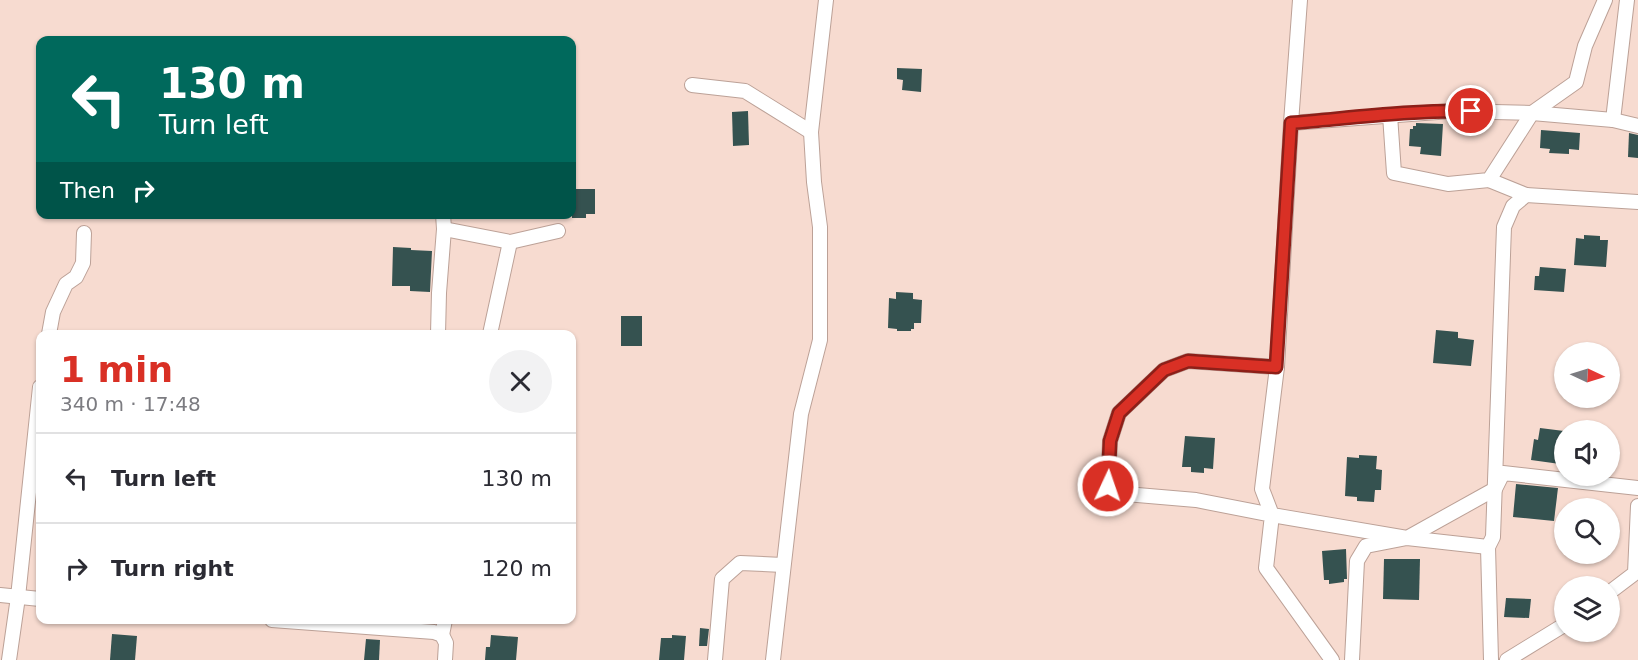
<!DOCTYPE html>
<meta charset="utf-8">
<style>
body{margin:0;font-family:"DejaVu Sans",sans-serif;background:#f2f2f3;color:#2b2b33;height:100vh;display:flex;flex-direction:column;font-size:22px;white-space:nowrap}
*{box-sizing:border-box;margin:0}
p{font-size:20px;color:#7c7c81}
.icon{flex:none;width:33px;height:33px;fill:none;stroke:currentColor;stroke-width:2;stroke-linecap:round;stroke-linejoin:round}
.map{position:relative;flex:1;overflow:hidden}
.details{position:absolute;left:36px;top:330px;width:540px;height:294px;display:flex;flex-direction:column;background:#fff;border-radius:12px;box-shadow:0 2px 4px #0004}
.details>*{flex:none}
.hud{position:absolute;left:36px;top:36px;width:540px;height:183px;border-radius:12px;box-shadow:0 2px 4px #0004;background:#00695c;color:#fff;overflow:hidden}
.needle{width:39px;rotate:94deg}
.fabs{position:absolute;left:1554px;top:342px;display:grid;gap:12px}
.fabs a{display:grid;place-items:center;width:66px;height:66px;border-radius:50%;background:#fff;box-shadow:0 2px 4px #0004;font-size:30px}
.pin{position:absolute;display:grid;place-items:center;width:51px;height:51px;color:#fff;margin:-26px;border:3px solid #fff;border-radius:50%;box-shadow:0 2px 6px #0007}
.me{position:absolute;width:66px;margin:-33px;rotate:3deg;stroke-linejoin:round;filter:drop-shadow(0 0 4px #0008)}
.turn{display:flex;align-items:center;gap:21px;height:126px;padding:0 24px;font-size:27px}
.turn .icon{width:78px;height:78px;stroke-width:2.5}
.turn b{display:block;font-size:42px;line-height:51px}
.then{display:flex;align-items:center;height:57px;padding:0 24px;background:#0003;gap:12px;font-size:22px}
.round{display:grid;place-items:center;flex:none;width:63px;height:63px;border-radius:32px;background:#f2f2f3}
.overview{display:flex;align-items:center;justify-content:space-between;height:102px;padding:0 24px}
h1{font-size:36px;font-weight:700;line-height:45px;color:#d93025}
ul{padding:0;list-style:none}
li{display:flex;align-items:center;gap:18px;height:90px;padding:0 24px;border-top:2px solid #e1e1e2}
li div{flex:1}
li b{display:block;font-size:22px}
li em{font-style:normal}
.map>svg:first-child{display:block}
.building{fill:#355250}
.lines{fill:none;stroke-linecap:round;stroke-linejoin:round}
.minor-casing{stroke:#bca197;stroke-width:16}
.minor{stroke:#fff;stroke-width:14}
.route-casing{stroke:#8d1f18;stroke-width:15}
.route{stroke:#d93025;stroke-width:10}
</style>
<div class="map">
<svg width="1638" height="660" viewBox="0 0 1638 660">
<rect width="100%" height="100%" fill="#f7dbd0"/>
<g class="building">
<path d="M897 68 922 69 921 92 902 90 903 80 897 79Z"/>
<path d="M748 111 749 145 733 146 732 112Z"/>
<path d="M1416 123 1443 124 1441 156 1420 154 1421 147 1409 146 1410 129H1413V126H1416Z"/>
<path d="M1541 130 1580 133 1579 150 1569 149V154L1549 153 1550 149 1540 148Z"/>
<path d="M1629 133 1638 135V158L1628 157Z"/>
<path d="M572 189H595V214H586V218H572Z"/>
<path d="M1584 235 1600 236V240H1608L1606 267 1574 265 1576 238 1584 239Z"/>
<path d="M393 247 411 248V250L432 251 430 292 410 291V286H392Z"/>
<path d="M1540 267 1566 269 1564 292 1534 290 1535 276H1539Z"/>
<path d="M896 292 913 293V299L922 300 921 323H914V329H911V331H897V329L888 328 889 298 896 299Z"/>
<rect x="621" y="316" width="21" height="30"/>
<path d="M1436 330 1458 332V338L1474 340 1471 366 1433 363Z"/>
<path d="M1540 428 1564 431 1560 464 1531 460 1534 439 1538 440Z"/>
<path d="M1185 436 1215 438 1213 469 1204 468V473L1191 472V467H1182Z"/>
<path d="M1359 455 1377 456 1376 469 1382 470 1381 490H1375L1374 502 1357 501V497L1345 496 1347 457 1359 458Z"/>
<path d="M1516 484 1558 488 1554 521 1513 517Z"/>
<path d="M1346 549 1347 579H1344V582L1329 584V580H1324L1322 551Z"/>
<path d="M1384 559H1420L1419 600 1383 599Z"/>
<path d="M1506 598 1531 599 1529 618 1504 617Z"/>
<path d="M700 628 709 629 707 646H699Z"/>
<path d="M112 634 137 636 135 660H110Z"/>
<path d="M491 635 518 637 516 660H485L486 647H490Z"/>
<path d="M672 635 686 636 684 660H659L661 638H672Z"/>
<path d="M366 639 380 640 379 660H364Z"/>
</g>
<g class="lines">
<defs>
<g id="minor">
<path d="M1300 0 1291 123 1277 367 1262 489 1272 515 1407 538 1495 489 1503 473 1638 488"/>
<path d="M692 85 745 91 811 132"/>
<path d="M1390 115 1394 173 1448 184 1489 180 1532 113 1576 82 1585 46 1605 0"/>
<path d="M1613 120 1627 0"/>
<path d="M1291 123 1451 111 1532 113 1613 120 1638 126"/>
<path d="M1489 180 1526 195"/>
<path d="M444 229 510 242 558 231"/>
<path d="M49 334 53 312 66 284 76 277 83 263 84 233"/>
<path d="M438 334 439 293 444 229 443 214"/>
<path d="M490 334 510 242"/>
<path d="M1277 367 1188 361 1164 370 1119 413 1110 441 1108 486 1114 493 1196 500 1272 515 1266 568 1332 660"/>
<path d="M1488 547 1491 660"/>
<path d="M1610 592 1635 573 1638 506"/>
<path d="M0 595 40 599"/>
<path d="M272 620 434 632 442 635 446 643 445 660"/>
<path d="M442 635 445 620"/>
<path d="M9 660 18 597 40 387"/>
<path d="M715 660 722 579 740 563 783 565"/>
<path d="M773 660 801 414 820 340V227L814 182 811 132 826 0"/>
<path d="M1352 660 1357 561 1366 546 1407 538 1488 547 1493 537 1504 227 1513 206 1526 195 1638 202"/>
<path d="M1507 660 1564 625"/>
</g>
</defs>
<use href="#minor" class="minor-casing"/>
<use href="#minor" class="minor"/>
</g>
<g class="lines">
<defs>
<path id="route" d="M1108 486 1110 441 1119 413 1164 370 1188 361 1276 367 1291 123C1351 118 1411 110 1471 111"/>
</defs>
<use href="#route" class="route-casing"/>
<use href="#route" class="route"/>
</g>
</svg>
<div class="fabs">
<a><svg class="needle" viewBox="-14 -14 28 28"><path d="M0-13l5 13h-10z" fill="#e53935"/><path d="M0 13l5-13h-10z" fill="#7c7c81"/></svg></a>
<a><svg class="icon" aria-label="sound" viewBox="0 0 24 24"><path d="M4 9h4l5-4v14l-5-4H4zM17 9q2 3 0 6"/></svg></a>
<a><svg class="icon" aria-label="search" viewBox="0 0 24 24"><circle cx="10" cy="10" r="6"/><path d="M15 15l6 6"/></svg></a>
<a><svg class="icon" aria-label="layers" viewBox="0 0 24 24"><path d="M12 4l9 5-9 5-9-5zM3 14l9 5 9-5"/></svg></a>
</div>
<div class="pin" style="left:1471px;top:111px;background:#d93025"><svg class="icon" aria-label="arrive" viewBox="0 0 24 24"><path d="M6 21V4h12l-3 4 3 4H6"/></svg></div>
<svg class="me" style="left:1108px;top:486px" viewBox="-20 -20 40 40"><circle r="17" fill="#d93025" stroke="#fff" stroke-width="3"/><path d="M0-11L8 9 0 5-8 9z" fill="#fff"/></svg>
<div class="hud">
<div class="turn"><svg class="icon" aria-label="left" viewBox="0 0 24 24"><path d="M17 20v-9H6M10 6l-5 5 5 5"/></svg><div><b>130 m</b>Turn left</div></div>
<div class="then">Then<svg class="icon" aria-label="right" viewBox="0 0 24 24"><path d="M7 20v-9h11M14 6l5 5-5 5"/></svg></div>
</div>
<section class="details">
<div class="overview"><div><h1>1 min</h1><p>340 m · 17:48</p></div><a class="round"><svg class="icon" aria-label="close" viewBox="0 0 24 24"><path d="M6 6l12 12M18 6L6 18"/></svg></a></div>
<ul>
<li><svg class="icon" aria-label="left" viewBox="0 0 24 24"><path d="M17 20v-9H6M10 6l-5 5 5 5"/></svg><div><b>Turn left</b></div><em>130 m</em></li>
<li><svg class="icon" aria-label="right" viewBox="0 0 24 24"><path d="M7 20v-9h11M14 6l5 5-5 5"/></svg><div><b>Turn right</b></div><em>120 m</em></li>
</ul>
</section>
</div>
